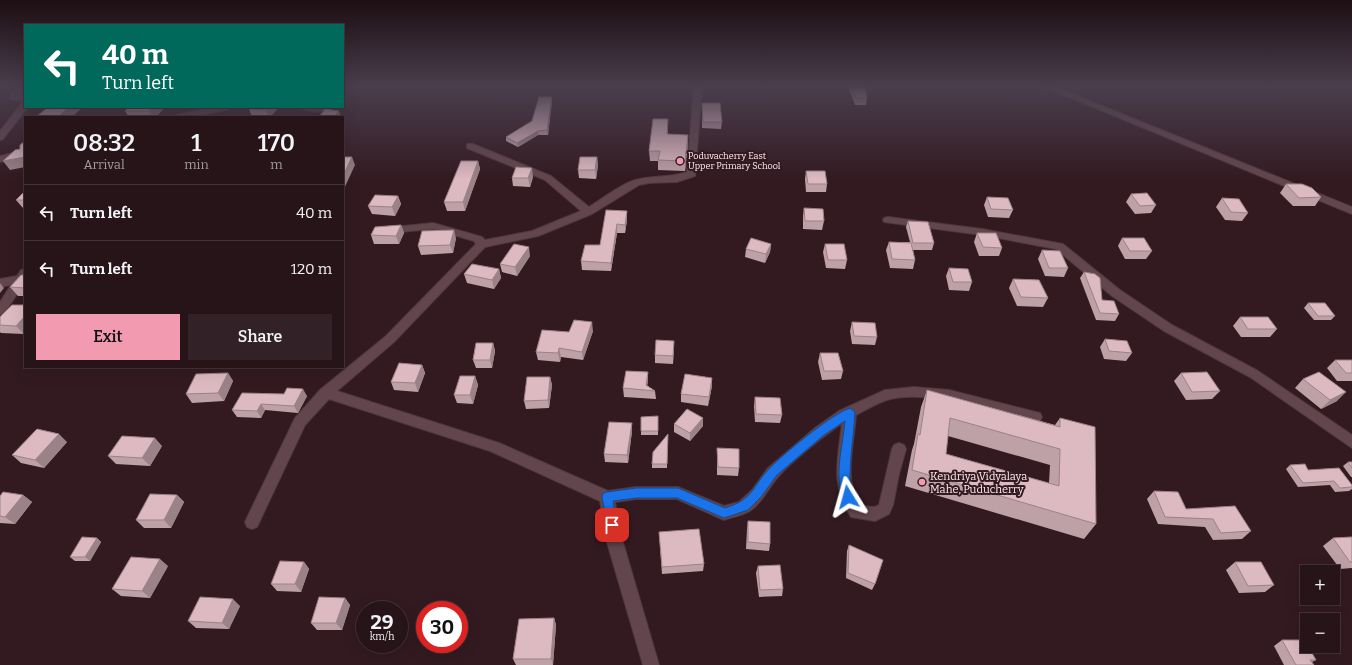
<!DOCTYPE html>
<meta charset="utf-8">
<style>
body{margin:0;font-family:Bitter,serif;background:#322126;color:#f1f3f6;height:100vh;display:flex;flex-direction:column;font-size:15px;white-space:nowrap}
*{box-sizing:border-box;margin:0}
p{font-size:13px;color:#a49ea2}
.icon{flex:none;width:22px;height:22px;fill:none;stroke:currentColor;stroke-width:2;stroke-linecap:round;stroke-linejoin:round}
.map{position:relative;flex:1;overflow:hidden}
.panel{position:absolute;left:24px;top:116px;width:320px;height:252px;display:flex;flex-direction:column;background:#261419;border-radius:0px;box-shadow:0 4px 16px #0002,0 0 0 1px #423338}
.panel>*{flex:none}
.hud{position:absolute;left:24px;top:24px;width:320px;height:84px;border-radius:0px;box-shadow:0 4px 16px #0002,0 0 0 1px #423338;background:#00695c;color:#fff;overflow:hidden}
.tools{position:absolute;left:1300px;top:565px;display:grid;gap:8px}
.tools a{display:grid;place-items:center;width:40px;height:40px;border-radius:0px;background:#261419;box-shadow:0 4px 16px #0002,0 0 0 1px #423338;font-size:20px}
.speed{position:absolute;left:356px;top:601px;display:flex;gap:8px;font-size:20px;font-weight:700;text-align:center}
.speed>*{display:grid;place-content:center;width:52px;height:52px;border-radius:50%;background:#261419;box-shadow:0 4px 16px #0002,0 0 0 1px #423338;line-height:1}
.speed small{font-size:10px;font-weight:400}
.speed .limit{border:6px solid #d22;background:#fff;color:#111}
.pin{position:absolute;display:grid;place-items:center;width:34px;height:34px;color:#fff;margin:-17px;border-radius:8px;box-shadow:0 2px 6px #0006}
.me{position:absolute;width:44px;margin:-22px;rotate:352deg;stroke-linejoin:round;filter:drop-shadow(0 0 3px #0008)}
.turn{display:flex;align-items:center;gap:14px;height:84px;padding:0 12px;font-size:18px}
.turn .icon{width:52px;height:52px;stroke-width:2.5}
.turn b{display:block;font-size:28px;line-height:34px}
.eta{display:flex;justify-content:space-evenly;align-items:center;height:68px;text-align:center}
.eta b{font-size:24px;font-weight:600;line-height:28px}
.cta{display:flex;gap:8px;margin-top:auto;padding:8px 12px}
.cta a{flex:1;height:46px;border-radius:0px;background:#f29ab0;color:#111;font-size:16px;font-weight:600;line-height:46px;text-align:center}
.cta a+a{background:#322126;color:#f1f3f6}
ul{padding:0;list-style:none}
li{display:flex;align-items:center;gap:12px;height:56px;padding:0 12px;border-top:1px solid #423338}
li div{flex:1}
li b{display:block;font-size:15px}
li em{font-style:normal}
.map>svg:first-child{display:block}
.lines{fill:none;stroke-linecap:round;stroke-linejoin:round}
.minor-casing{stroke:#4c383d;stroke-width:2}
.minor{fill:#63464d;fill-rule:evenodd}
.wall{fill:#bea0a7;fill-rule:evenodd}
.shaded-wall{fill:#9b8288}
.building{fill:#ddbac2;stroke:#9b8288;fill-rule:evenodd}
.route{fill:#1a73e8;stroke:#114b97}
.poi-dot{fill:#f29ab0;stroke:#331a21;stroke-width:1.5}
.labels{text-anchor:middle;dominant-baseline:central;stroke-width:4;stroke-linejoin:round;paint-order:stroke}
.far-poi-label{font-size:9px;fill:#ffecf0;stroke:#331a21;text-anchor:start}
.poi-label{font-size:11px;fill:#ffecf0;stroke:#331a21;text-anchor:start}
</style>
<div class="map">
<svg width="1352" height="665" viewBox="0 0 1352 665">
<rect width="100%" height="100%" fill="#331a21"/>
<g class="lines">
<defs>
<g id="minor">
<path d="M20 86H25V90L20 96H25V102L10 99V95Z"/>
<path d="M694 86H702L695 176 677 182 649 183 639 185 592 214 538 236 485 247 394 342 337 391 499 443 608 491 636 487H678L724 506 739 502 752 490 768 468 815 428 839 411 885 390 914 387 949 390 1040 413 1042 417 1040 421 1035 422C994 412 928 388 887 400 877 403 866 410 856 415 854 445 843 479 860 506L875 507 879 505 892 449 894 445 899 443 904 445 906 449 899 474 893 505 889 514 875 521 851 517C830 483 838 460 842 423 823 437 793 459 778 477 768 488 761 505 748 512 741 516 732 517 724 520L677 499H636L615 502 622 539 659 665H643L606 539 600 501 490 451 329 399 305 425 257 527 252 529 247 527 245 522 295 418 321 389 386 336 476 244 474 241 433 229 388 233 384 232 383 230 384 228 433 223 482 237 485 240 532 231 581 211 545 180 467 148V144H473L551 176 589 207C602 199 621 184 635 180 652 175 670 178 687 172Z"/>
<path d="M1042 86H1053L1352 207V214Z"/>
<path d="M25 102V107H28L3 139 0 140V131L22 103Z"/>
<path d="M214 107H231L230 109 192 117H175L176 115Z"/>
<path d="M299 107H325L327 109C322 114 304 111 299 107Z"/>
<path d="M25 150V156L0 162V156Z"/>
<path d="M888 217 982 229 1063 244 1120 290 1172 325 1258 371 1352 435V448L1250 377 1164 331 1112 296 1056 249 982 235 884 222 883 220 884 218Z"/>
<path d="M25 269V282L4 314 0 315V302L11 285 0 287V279L17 276 21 270Z"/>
</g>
</defs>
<use href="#minor" class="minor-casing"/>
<use href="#minor" class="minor"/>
</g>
<g class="wall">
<path d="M848 86H865L867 98 866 105H855Z"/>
<path d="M552 101 548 135H538L518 147 506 141V137L532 121Z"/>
<path d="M702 103 722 122 721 129 702 128Z"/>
<path d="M165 107 156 117H129L125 111Z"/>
<path d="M250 107H279L270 117H252L249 109Z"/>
<path d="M668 129V134L688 145 685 171 658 170V161H650L649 151Z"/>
<path d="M597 157 598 165 596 179 579 178 578 170Z"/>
<path d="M478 161 480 169 465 211H447L444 202Z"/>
<path d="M806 171 827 184 826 192H806L805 179Z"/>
<path d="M533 177 530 187 513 186 512 178Z"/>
<path d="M1286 184 1321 197 1315 206H1293L1280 193Z"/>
<path d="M25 191V208H23L16 200Z"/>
<path d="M1131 194 1156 205 1151 213 1135 214 1126 202Z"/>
<path d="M398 196 401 204 395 216 372 214 368 206Z"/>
<path d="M987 197 1013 210 1009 218 988 217 984 205Z"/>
<path d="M1222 198 1248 213 1242 221 1225 220 1216 207Z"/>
<path d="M804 208 824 221 822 230 803 229V216Z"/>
<path d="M627 211V220L625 233H617L611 271 582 270 581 261 600 245Z"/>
<path d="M908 221 934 243 932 250H913L915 260 913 269 890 268 886 250 889 242H910L906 227Z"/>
<path d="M401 225 404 233 399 244H374L371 235Z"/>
<path d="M977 233 1002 248 999 256H979L974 242Z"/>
<path d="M456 238 453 253 421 255 418 246Z"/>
<path d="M1122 238 1152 251 1146 259H1125L1118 246Z"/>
<path d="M771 244 770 252 765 263 745 257 746 249Z"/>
<path d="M825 244 847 260 845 269 826 268 823 252Z"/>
<path d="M1042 250 1068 268 1064 277 1045 276 1038 259Z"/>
<path d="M530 256 517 276 502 272 500 264Z"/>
<path d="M949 268 972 282 969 291 949 290 946 276Z"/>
<path d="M499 269 501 278 494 289 467 283 464 274Z"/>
<path d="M1084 272 1102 300 1119 314 1115 321 1096 320 1080 278Z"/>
<path d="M25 275V296H18L10 287Z"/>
<path d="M1013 279 1048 298 1043 307 1017 306 1009 288Z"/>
<path d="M1308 303 1335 316 1331 320H1314L1304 308Z"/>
<path d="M12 305 24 334 1 333 0 332V317Z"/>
<path d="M1240 317 1277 329 1270 337H1241L1233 326Z"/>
<path d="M852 322 877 337 875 345 852 344 850 331Z"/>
<path d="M593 331 583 360 561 357 560 362 538 360 536 352 569 332Z"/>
<path d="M1105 339 1132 353 1126 361 1104 359 1100 347Z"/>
<path d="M493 343 495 351 492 368H476L473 360Z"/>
<path d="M674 350 673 364 655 363V355Z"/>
<path d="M820 353 843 371 841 379 822 380 818 362Z"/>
<path d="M1335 360H1352V381H1337L1327 368Z"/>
<path d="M422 365 425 373 418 392 394 390 391 382Z"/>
<path d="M261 367H276L275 369H262Z"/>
<path d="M648 372V381L647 386 655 391 656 399 624 397 623 388Z"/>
<path d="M228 373 233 381 224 401 192 403 186 394Z"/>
<path d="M1181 373 1220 391 1212 399 1186 400 1174 381Z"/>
<path d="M475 376 478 385 473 404 457 403 454 395Z"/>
<path d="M550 377 552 385 549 408 526 409 524 401Z"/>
<path d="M712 378V386L708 406 681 402V394Z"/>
<path d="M1303 379 1337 401 1321 409 1295 388Z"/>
<path d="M927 390 1055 425 1060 418 1096 524 1084 539 905 486 912 450 914 444 921 407ZM948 436 1050 465 1049 483 946 454Z"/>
<path d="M284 394 307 396 298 413 265 410 261 418 237 417 232 410Z"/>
<path d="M755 397 782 415 780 423 755 422 754 406Z"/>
<path d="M658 416V435H641V431Z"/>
<path d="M674 424 703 426 690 441 674 432Z"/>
<path d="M632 431 628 463 605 462 604 454Z"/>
<path d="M668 434 667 468H652V464Z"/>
<path d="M67 442 44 468 21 463 12 455Z"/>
<path d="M162 446 150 466 116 464 108 456Z"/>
<path d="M717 448 739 468 738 476 717 475Z"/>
<path d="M1348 462H1352V477H1351L1343 466Z"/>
<path d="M1290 465 1308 470 1352 485V489L1349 491 1335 492 1330 485 1298 487 1286 469Z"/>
<path d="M1154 491 1186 509 1251 531 1242 539 1213 540 1205 527 1158 524 1147 499Z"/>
<path d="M23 495 32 502 15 524 0 523V496Z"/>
<path d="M177 495 184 502 171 528H144L136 520Z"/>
<path d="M748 521 770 544 769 551 746 549 747 529Z"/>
<path d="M659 532 704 564 703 571 662 574Z"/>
<path d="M1352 537V568L1340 569 1323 546 1333 538Z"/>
<path d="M97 538 101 542 90 561H75L70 557Z"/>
<path d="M849 545 875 584 872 590 846 578 847 551Z"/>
<path d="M304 562 309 569 301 592 277 591 271 584Z"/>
<path d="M1235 562 1274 585 1265 592 1239 593 1226 570Z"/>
<path d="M168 566 150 598 121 596 112 589Z"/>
<path d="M758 566 783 589 782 596 759 597 756 573Z"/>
<path d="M345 598 350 605 342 630H317L311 623Z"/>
<path d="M240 606 229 629 196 628 188 621Z"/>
<path d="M554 618 556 625 553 665H516L513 659Z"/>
<path d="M1282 640 1316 660 1312 662 1314 665H1284L1274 646Z"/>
</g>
<g class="shaded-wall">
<path d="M552 97V101L548 135 547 130Z"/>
<path d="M69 107H83L72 117H58Z"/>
<path d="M153 107H165L156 117H152L149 111Z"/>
<path d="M268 107H279L270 117H269L266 110Z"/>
<path d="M339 111 341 117H334Z"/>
<path d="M538 131V135L518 147 517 143Z"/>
<path d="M688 135V145L685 171V161Z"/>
<path d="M25 157V167L10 170 3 161Z"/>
<path d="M352 157 355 165 343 191V176Z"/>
<path d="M597 157 598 165 596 179 595 170Z"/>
<path d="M478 161 480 169 465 211 463 202Z"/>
<path d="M532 168 533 177 530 187 528 178Z"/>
<path d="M398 196 401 204 395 216 392 207Z"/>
<path d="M627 211V220L625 233V225Z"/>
<path d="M617 224V233L611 271V263Z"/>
<path d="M401 225 404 233 399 244 396 236Z"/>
<path d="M454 230 456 238 453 253 450 245Z"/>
<path d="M771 244 770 252 765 263 766 254Z"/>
<path d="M529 247 530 256 517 276 515 267Z"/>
<path d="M499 269 501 278 494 289 492 280Z"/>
<path d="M0 283 4 288 0 293Z"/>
<path d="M25 316V334H24L16 326Z"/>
<path d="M592 322 593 331 583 360 582 352Z"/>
<path d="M493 343 495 351 492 368 490 360Z"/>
<path d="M559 348 561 357 560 362 558 353Z"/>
<path d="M422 365 425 373 418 392 415 383Z"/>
<path d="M648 372V381L646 390V385Z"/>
<path d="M228 373 233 381 224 401 218 393Z"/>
<path d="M475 376 478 385 473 404 470 395Z"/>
<path d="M550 377 552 385 549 408 548 400Z"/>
<path d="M712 378V386L708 406 709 397Z"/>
<path d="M303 389 307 396 298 413 294 406Z"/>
<path d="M1346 392 1337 401 1321 409 1330 400Z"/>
<path d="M261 404 265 410 261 418 257 411Z"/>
<path d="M703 418V426L690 441V433Z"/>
<path d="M632 423V431L628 463 627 455Z"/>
<path d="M59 434 67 442 44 468 35 460Z"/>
<path d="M155 438 162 446 150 466 142 458Z"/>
<path d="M23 495 32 502 15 524 5 517Z"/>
<path d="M177 495 184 502 171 528 164 520Z"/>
<path d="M97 538 101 542 90 561 85 557Z"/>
<path d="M160 559 168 566 150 598 142 591Z"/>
<path d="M304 562 309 569 301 592 295 584Z"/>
<path d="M345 598 350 605 342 630 336 623Z"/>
<path d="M233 599 240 606 229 629 222 623Z"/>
<path d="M554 618 556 625 553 665 551 659Z"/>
</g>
<g class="building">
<path d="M852 86H865L867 98H856Z"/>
<path d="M539 97H552L547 130 538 131 517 143 506 137 532 121Z"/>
<path d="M702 103H720L722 122H703Z"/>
<path d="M48 107H69L58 117H36Z"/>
<path d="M129 107H153L149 111H125Z"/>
<path d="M250 107H268L266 110 249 109Z"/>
<path d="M325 109 339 111 334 117H319Z"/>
<path d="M653 119H668L667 134 688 135 685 161 658 160 660 151H649Z"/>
<path d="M25 141V157L3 161 15 150 20 149V145Z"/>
<path d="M343 157H352L343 176Z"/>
<path d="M580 157H597L595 170H578Z"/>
<path d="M461 161H478L463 202H444Z"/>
<path d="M516 167 532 168 528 178H512Z"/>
<path d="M806 171H825L827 184H808Z"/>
<path d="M1286 184H1302L1312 188 1321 197 1299 198Z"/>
<path d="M25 191V200H16Z"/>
<path d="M1147 193 1156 205 1140 206 1131 194Z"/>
<path d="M375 195 398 196 392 207 368 206Z"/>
<path d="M987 197 1008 198 1013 210 991 209Z"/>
<path d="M1222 198 1239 199 1248 213 1231 212Z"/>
<path d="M804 208 823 209 824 221H805Z"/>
<path d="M606 210 627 211 625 225 617 224 611 263 581 261 585 245H600Z"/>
<path d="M908 221 928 222 934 243H913Z"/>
<path d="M401 225 396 236 371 235 375 227Z"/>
<path d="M454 230 450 245 418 246 422 231Z"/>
<path d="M977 233H996L1002 248 983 247Z"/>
<path d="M751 238 771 244 766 254 746 249Z"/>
<path d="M1122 238H1144L1152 251H1130Z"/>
<path d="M889 242 911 243 915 260 892 259Z"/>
<path d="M514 244 529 247 515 267 500 264Z"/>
<path d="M825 244H844L847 260H828Z"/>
<path d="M1042 250 1060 251 1068 268H1049Z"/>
<path d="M472 264 499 269 492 280 464 274Z"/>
<path d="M949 268 968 269 972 282H953Z"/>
<path d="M1084 272 1095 274 1100 278 1102 300 1114 301 1119 314 1100 313Z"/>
<path d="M21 275H25V288L10 287Z"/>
<path d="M1013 279 1039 280 1048 298 1021 297Z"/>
<path d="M1308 303H1325L1335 316H1318Z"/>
<path d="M12 305H25V316L16 326 0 325V317Z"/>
<path d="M1240 317H1268L1277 329H1248Z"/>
<path d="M574 320 592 322 582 352 559 348 558 353 536 352 542 330 569 332Z"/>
<path d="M852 322 875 323 877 337 854 336Z"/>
<path d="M1105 339 1127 341 1132 353 1109 351Z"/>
<path d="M656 340 674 341 673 356 655 355Z"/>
<path d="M476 343H493L490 360H473Z"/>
<path d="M820 353H838L843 371H824Z"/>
<path d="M1335 360H1352V373H1346Z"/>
<path d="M399 363 422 365 415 383 391 382Z"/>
<path d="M626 371 648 372 646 385 655 391 623 388Z"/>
<path d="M1207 372 1220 391 1192 392 1181 373Z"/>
<path d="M1319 372 1346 392 1330 400 1303 379Z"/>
<path d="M228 373 218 393 186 394 196 374Z"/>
<path d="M685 374 712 378 709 397 681 394Z"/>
<path d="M460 376H475L470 395H454Z"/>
<path d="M527 377H550L548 400 524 401Z"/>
<path d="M287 388 303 389 294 406 261 404 257 411 232 410 242 393 284 394Z"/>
<path d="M927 390 1060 427V418L1095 427 1096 524 912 470 918 434 920 435ZM950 418 1060 449 1059 486 946 454Z"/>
<path d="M755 397 780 398 782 415 756 414Z"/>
<path d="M687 409 703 418 690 433 674 424Z"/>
<path d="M658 416V431H641V417Z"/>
<path d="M609 422 632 423 627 455 604 454Z"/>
<path d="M37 429 59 434 35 460 12 455Z"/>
<path d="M668 434 667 464H652L653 452Z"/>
<path d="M122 436 155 438 142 458 108 456Z"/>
<path d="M717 448 739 449V468L718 467Z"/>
<path d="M1348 462H1352V468Z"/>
<path d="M1305 464 1308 470 1339 468 1352 485V487L1340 488 1334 481 1303 483 1290 465Z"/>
<path d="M1154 491 1178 492 1186 509 1235 506 1251 531 1221 533 1213 519 1165 517Z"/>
<path d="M3 492 23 495 5 517 0 516V496Z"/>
<path d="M150 494 177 495 164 520H136Z"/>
<path d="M748 521 770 522V544L748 542Z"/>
<path d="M699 529 704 564 662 567 659 532Z"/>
<path d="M82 537 97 538 85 557H70Z"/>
<path d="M1352 537V562H1350L1333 538Z"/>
<path d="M849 545 883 560 875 584 848 573Z"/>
<path d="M131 557 160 559 142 591 112 589Z"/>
<path d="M280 561 304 562 295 584H271Z"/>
<path d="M1235 562H1261L1274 585 1248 586Z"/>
<path d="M780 565 783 589 760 590 758 566Z"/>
<path d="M200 597 233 599 222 623 188 621Z"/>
<path d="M319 597 345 598 336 623H311Z"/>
<path d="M554 618 551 659H513L519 619Z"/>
<path d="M1282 640H1304L1307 644V646H1308L1316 660H1310L1314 665H1296Z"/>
</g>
<linearGradient id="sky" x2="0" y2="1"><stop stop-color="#1c0e12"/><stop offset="0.48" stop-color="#4a3e4e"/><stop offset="1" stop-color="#4a3e4e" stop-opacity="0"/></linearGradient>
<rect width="1352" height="179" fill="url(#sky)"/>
<path class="route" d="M850 408 855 412C854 434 850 454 850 476 850 483 855 494 852 501L848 502 844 501C833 477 843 446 845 421L824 435 777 475 761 497 748 510 724 518 677 498H636L613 501 617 525 616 528 612 530 608 528 602 497 603 493 607 492 636 488H678L725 508C754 499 751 488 769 469 783 454 832 414 850 408Z"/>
<g class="poi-dot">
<circle cx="680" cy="161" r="4"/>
<circle cx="922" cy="482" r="4"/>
</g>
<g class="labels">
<g class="far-poi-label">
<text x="688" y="156">Poduvacherry East<tspan x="688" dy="10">Upper Primary School</tspan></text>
</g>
<g class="poi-label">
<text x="930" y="476">Kendriya Vidyalaya<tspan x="930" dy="13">Mahe, Puducherry</tspan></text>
</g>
</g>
</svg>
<div class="tools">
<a>+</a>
<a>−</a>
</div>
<div class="speed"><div>29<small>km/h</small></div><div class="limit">30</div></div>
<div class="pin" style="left:612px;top:525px;background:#d93025"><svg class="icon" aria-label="arrive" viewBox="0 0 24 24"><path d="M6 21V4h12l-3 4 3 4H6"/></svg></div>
<svg class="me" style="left:848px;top:497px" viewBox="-20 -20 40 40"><path d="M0-17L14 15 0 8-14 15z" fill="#1a73e8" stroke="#fff" stroke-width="4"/></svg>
<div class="hud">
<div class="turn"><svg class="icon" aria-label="left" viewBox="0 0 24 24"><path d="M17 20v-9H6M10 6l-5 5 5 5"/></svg><div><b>40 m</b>Turn left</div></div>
</div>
<section class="panel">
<div class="eta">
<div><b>08:32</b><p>Arrival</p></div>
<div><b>1</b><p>min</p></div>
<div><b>170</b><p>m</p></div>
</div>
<ul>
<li><svg class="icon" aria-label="left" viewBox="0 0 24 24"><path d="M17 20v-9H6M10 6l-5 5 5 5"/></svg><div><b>Turn left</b></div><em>40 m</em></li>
<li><svg class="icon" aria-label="left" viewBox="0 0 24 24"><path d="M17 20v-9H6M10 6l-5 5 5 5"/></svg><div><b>Turn left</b></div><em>120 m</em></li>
</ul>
<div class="cta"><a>Exit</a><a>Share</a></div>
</section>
</div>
